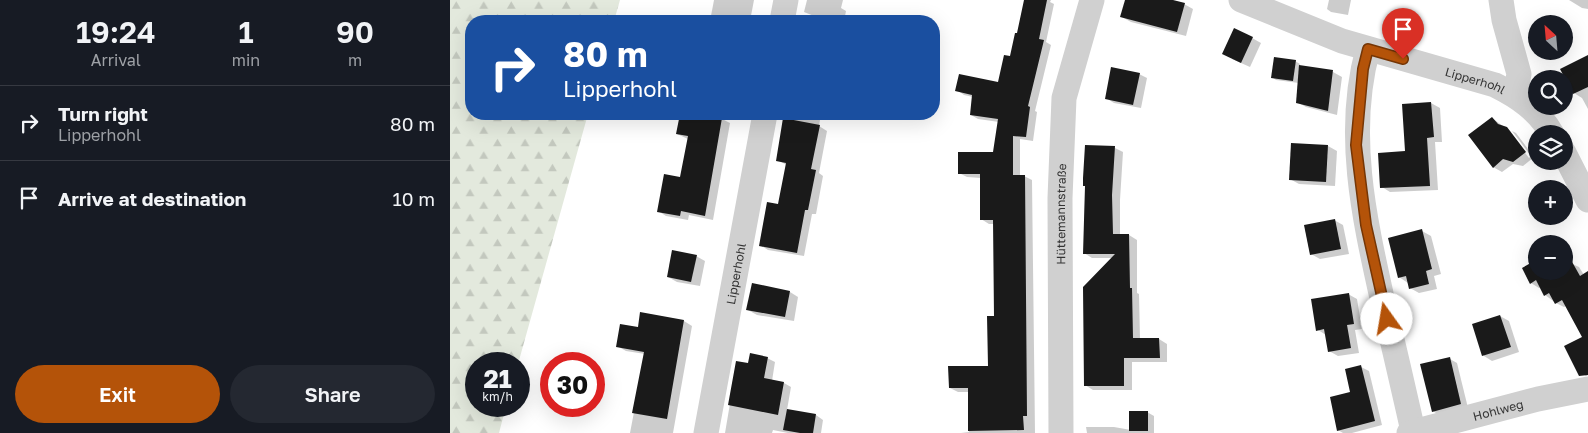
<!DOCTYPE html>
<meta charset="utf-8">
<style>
body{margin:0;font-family:"Golos Text",sans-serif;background:#242831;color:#f1f3f6;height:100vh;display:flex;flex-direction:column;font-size:19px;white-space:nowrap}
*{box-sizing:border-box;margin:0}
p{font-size:16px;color:#9ea1a6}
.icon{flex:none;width:28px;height:28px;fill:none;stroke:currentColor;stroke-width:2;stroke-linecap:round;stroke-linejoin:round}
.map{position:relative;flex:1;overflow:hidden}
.details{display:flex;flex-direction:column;background:#171b24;width:450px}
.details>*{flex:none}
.top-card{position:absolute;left:15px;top:15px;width:475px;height:105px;border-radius:20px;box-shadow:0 5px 20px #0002;background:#1a4fa0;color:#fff;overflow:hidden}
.needle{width:32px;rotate:334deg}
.tools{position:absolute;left:1078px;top:15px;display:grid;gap:10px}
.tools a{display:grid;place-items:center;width:45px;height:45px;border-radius:50%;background:#171b24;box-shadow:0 5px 20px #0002;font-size:25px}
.speed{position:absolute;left:15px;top:352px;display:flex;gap:10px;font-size:25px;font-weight:700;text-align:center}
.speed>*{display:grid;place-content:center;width:65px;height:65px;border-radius:50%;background:#171b24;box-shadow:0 5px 20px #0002;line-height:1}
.speed small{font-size:12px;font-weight:400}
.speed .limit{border:8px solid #d22;background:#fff;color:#111}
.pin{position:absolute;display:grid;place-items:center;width:42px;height:42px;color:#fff;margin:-51px -21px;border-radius:50% 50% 50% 0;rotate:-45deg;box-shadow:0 0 5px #0007}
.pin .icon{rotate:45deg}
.me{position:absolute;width:55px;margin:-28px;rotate:347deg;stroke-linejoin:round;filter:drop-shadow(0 0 4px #0008)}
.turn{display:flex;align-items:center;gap:18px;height:105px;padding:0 15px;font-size:22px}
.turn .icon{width:65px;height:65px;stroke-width:2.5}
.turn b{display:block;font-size:35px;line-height:42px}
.eta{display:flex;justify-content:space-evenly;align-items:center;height:85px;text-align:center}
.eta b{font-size:30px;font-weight:600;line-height:35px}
.action{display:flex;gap:10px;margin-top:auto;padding:10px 15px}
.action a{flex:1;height:58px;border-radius:30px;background:#b45309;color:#fff;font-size:20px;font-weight:600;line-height:58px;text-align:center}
.action a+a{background:#242831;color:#f1f3f6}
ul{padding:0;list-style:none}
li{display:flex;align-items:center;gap:15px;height:75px;padding:0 15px;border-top:1px solid #363941}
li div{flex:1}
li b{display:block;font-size:19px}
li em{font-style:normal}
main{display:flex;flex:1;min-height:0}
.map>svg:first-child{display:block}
.forest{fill:url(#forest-firs)}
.shadow{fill:#0003}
.building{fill:#1a1a1a}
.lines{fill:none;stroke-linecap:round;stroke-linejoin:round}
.minor{stroke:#d0d0d0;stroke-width:25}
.route-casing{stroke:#753606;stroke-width:12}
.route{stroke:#b45309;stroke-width:9}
.labels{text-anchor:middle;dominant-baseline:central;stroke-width:5;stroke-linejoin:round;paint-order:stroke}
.street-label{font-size:12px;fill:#333;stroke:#fff}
</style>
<main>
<section class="details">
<div class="eta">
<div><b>19:24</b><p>Arrival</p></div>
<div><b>1</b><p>min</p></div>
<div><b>90</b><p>m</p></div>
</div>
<ul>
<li><svg class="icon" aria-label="right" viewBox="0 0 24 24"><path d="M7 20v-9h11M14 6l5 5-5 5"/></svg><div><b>Turn right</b><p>Lipperhohl</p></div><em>80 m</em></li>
<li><svg class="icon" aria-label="arrive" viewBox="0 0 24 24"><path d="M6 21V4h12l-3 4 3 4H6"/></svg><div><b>Arrive at destination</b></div><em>10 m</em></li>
</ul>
<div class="action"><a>Exit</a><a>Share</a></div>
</section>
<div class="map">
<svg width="1138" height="433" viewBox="0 0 1138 433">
<defs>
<pattern id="forest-firs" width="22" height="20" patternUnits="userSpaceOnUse" patternTransform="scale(1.25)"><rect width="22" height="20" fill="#e3e9dd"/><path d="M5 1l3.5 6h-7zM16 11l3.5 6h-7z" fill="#c3c8be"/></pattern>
</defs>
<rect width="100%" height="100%" fill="#fff"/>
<path class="forest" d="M0 0H170L164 21H21V114H138L68 364H26V406H56L49 433H0Z"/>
<g class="shadow">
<path d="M264 0H304L300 21H260Z"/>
<path d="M357 0H393L391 8 396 11 394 21H363L364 16 354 12Z"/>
<path d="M575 0H601L600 2 604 4 596 42 601 45 585 111 587 112 583 141 570 139V176H574L582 180 585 433H511L519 432V392H508L500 388 539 368 546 317 544 224H539L531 219V178L517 177 509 173 544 153 549 122 528 119 521 115 523 97 514 95 507 90 549 83 561 58 568 35Z"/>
<path d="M676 0H718L734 4 743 9 736 36 681 22 672 17Z"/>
<path d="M879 0H901L898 15 881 12 877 9Z"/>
<path d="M1119 0H1138V9L1132 8Z"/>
<path d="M802 38 811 43 800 67 782 59Z"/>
<path d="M1138 56V109L1132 98 1124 93 1112 69Z"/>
<path d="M845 61 850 64 849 66 883 72 892 77 887 115 856 107 847 102 849 83 826 80 822 77Z"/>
<path d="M689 74 697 78 691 108 664 103 656 98Z"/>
<path d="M981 103 990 108 992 142H985L988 190 940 192 932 187 957 153Z"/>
<path d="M231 114H246L272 119 280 123 263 220 239 215 238 220 216 216 208 211 231 179 238 139 227 134Z"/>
<path d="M335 114H371L369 126 377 131 369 173 373 176 366 214H362L354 256 318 250 310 245 329 205 337 165 327 160Z"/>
<path d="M1042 118 1057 129 1079 158 1081 156 1062 131 1066 133 1084 157 1073 166 1063 164 1052 172 1043 167Z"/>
<path d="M636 146 665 148 673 152 670 200V235H679L687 240V293L689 294 690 339H709L717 344V362H682V390H643L635 385 663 258H642L634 253Z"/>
<path d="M878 146 887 151 885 186 849 184 840 179Z"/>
<path d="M884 220 893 225 899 254 870 259 861 254Z"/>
<path d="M972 231 981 236 991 274 984 276 987 289 969 293 960 288 958 283 949 277Z"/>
<path d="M1114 254 1120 263 1129 267 1134 275 1138 277V375L1136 376 1128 371 1133 337 1116 306 1114 307 1106 303 1095 295 1091 287 1089 288 1081 283 1074 268 1086 261V271H1114Z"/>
<path d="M246 256 255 261 250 286 227 282 218 277Z"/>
<path d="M340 292 348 297 344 321 307 315 298 310Z"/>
<path d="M898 294 907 299 912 329 905 330 909 353 888 356 879 351 876 335 868 330Z"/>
<path d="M191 313 234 321 242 326 223 433H180L195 354 176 351 167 346 189 329Z"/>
<path d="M1050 316 1059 321 1069 352 1042 361 1034 356 1023 325Z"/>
<path d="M317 358 325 362 322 381 334 383 341 387 337 410 366 415 373 420 371 433H338L323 430 322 433H275L287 362 299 364Z"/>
<path d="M1000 359 1007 363 1018 408 990 416 983 411Z"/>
<path d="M911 367 919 371 932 425 902 433H893L888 430Z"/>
<path d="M697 412 704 416V433H637L636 427H664L681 430Z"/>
</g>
<g class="building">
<path d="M574 0H597L589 39 594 40 578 106 580 107 576 137 563 136V175H575L577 416H573L574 430 518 431V388H499L498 366H538L537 316H544L543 220H530V174H508V152H543L548 119 520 115 522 95 505 91 509 74 548 82 554 55 560 56 565 33H567Z"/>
<path d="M675 0H723L735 3 727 32 670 17Z"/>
<path d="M784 28 803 37 791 63 772 54Z"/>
<path d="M1138 55V87L1123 94 1110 69Z"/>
<path d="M824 57 846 60 843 81 821 78Z"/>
<path d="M849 65 883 70 878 111 846 103Z"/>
<path d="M661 67 690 73 683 105 655 99Z"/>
<path d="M981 102 984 137 977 138 980 186 930 188 928 153 955 151 952 104Z"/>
<path d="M230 114H252L272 118 255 216 231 211 230 216 207 212 214 174 230 177 238 136 226 134Z"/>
<path d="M1042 117 1048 124 1057 127 1076 152 1063 162 1053 159 1043 168 1018 135Z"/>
<path d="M333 118 370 125 361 169 366 170 358 210H355L347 253 309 246 317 202 328 204 336 163 326 161Z"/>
<path d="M841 143 878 145 876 182 839 180Z"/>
<path d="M635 145 665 146 662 195 663 234H679L680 288H682L683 338H709L710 358H674V386H634L633 287 665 254H633L635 186H633V178Z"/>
<path d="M885 219 891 249 860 255 854 225Z"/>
<path d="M972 229 982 269 976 271 979 284 959 289 956 276 948 278 938 238Z"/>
<path d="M222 250 247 255 241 282 217 277Z"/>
<path d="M1086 260V271H1114V261L1115 264 1121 260 1130 276 1138 271V375L1129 376 1114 346 1132 337 1112 300 1105 304 1099 293 1094 296 1086 280 1080 284 1072 268Z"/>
<path d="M302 283 340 291 335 317 296 310Z"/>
<path d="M899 293 904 324 897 325 901 348 878 352 874 329 866 331 861 299Z"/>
<path d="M190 312 234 320 217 419 182 413 194 352 166 347 170 324 188 327Z"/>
<path d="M1050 315 1061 347 1032 356 1022 324Z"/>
<path d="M300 353 318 357 314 378 334 382 328 415 278 405 286 361 298 363Z"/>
<path d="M1000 357 1011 404 982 412 970 364Z"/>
<path d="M911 365 925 421 887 431 880 397 900 392 895 369Z"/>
<path d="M337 409 366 414 363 433H350L333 430Z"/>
<rect x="679" y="411" width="19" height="20"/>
</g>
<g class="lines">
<g class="minor">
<path id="s1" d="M791 0 892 41 1045 85C1069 97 1088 110 1102 134"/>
<path d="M1051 0 1054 20 1069 74 1065 95"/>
<path d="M332 21 336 0"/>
<path d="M918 49C895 132 914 217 932 298 943 342 953 387 963 431"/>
<path d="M1114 153 1138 200"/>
<path id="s2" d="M256 433 315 114"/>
<path id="s3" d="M611 433 610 198 614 98 642 0"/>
<path id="s4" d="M959 433 1088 399 1138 389"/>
</g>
</g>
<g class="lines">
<defs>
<path id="route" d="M937 319 916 225 906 145 913 69 918 49 953 59"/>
</defs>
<use href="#route" class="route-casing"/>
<use href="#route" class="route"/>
</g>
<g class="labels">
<g class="street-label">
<text stroke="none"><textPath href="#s1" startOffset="248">Lipperhohl</textPath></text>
<text stroke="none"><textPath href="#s3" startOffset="219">Hüttemannstraße</textPath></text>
<text stroke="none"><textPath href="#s2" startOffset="162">Lipperhohl</textPath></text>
<text stroke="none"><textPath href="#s4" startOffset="92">Hohlweg</textPath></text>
</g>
</g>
</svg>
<div class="tools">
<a><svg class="needle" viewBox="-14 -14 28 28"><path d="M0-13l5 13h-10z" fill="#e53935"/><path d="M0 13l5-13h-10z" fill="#9ea1a6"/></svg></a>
<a><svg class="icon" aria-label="search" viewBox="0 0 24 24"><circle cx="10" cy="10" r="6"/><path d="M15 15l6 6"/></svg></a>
<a><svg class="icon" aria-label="layers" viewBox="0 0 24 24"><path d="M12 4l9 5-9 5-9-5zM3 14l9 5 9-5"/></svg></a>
<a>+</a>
<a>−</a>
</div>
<div class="speed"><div>21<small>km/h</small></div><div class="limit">30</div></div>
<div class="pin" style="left:953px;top:59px;background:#d93025"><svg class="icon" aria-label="arrive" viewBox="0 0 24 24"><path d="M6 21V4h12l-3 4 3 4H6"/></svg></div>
<svg class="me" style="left:937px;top:319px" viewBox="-20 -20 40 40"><circle r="19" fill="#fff"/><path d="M0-13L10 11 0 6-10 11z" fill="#b45309"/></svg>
<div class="top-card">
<div class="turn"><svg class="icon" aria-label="right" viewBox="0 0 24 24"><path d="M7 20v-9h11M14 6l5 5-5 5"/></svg><div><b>80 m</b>Lipperhohl</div></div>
</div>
</div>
</main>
